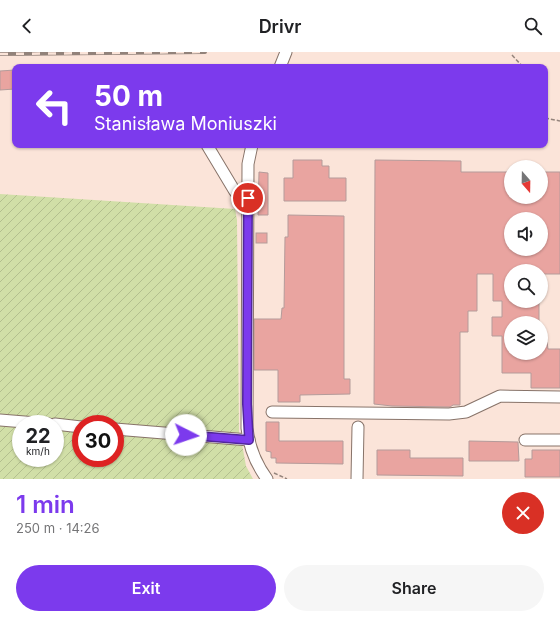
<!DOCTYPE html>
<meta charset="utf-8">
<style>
body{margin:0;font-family:Inter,sans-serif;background:#f6f6f6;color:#202124;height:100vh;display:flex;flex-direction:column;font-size:15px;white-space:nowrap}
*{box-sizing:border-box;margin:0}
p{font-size:13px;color:#757577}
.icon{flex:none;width:22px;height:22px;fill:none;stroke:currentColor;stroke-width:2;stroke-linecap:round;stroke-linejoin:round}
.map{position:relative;height:427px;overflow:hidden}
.details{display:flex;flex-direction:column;background:#fff;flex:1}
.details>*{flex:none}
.guide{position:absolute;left:12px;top:12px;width:536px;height:84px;border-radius:8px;box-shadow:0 1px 3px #0004;background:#7c3aed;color:#fff;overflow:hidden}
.needle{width:26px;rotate:160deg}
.buttons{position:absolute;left:504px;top:108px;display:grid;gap:8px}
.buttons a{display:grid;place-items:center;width:44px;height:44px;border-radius:50%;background:#fff;box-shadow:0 1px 3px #0004;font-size:20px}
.speed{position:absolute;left:12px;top:363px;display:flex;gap:8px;font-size:20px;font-weight:700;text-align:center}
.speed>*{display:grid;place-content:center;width:52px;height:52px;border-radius:50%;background:#fff;box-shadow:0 1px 3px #0004;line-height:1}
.speed small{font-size:10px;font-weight:400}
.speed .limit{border:6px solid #d22;background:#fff;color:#111}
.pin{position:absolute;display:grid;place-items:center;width:34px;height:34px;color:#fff;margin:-17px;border:2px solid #fff;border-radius:50%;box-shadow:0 1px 4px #0007}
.me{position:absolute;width:44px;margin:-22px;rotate:94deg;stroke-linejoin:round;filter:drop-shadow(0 0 3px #0008)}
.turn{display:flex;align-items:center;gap:14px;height:84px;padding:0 16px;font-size:18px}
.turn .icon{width:52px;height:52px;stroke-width:2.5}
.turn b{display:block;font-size:28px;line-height:34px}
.round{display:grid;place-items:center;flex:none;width:42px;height:42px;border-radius:21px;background:#f6f6f6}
.overview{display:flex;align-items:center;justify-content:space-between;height:68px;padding:0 16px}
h1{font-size:24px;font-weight:600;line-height:30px;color:#7c3aed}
.button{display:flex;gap:8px;margin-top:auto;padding:8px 16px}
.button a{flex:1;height:46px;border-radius:24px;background:#7c3aed;color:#fff;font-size:16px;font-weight:600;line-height:46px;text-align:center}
.button a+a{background:#f6f6f6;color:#202124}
header{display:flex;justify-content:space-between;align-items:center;height:52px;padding:0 16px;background:#fff;font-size:18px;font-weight:600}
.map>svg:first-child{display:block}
.garden{fill:url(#garden-furrows)}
.building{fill:#e9a4a0;stroke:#b49b9a;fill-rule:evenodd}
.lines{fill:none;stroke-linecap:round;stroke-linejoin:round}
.minor-casing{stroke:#877369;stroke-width:13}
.path{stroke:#94847c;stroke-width:1.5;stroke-dasharray:4 2;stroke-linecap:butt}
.minor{stroke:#fff;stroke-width:11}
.rail-casing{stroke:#92827a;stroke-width:4}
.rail{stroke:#fbe4d9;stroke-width:2.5;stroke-dasharray:8;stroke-linecap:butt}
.route-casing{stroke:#51269a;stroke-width:10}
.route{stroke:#7c3aed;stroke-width:7}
</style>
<header><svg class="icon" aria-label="back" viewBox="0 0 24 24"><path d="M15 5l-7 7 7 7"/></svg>Drivr<svg class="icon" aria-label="search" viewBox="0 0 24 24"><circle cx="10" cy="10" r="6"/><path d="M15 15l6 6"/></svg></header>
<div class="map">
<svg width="560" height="427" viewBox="0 0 560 427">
<defs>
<pattern id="garden-furrows" width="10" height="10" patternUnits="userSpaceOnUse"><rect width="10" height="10" fill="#d1dfa7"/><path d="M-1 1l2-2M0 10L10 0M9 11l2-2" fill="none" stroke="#b3bf8f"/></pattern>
</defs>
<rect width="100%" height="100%" fill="#fbe4d9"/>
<g class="garden">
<path d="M0 142 235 157 237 168 239 381 0 363Z"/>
<path d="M0 372 21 374V406H55V377L81 379V406H115V382L242 392 246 414 253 427H0Z"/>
</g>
<g class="building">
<path d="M15 18V37L0 38V19Z"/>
<path d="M293 108H322V114H329V126H346V149H284V126H293Z"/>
<path d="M375 108 461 109V120H511V145H541V120H560V222H541V219H511V249H539V271H511V301H541V290H547L548 297H560V336H531V321H502V284H492V265H502V249H493V222H477V259H468V280H460V353H453L450 355 392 354 374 352ZM511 167H541V197H511Z"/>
<path d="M259 120 268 121V163H258Z"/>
<path d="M288 163 344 164V327H350V342L300 343V350H278V318H254V267H281L282 256H284L285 185H288Z"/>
<rect x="256" y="181" width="11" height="10"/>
<path d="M266 370H279V389H343V412L276 411V406H271V400L266 399Z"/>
<path d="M469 389 518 390 519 409H469Z"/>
<path d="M377 398H410V406H463V424L377 423Z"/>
<path d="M532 398H560V425H525V407H532Z"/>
</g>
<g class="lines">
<defs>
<g id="minor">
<path d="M280 15 286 0"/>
<path d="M207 93 234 138 237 142 248 146"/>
<path d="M252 93 248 112 247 376C249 395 256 412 267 427"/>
<path d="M272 360 449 362 466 360 500 344 560 345"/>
<path d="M0 368 49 372"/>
<path d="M55 372 81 375"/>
<path d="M115 377 249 388"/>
<path d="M525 388H560"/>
<path d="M357 427 358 375"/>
</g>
</defs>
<use href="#minor" class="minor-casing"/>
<g class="path">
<path d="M512 3 523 15"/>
<path d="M545 66 560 69"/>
<path d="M274 421 287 427"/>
</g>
<use href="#minor" class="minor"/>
<defs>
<path id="rail" d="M0 2 205 0"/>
</defs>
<use href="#rail" class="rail-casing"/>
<use href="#rail" class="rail"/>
</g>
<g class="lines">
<defs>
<path id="route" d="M186 383 249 388 247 352 248 146"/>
</defs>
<use href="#route" class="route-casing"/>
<use href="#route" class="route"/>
</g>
</svg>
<div class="buttons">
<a><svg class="needle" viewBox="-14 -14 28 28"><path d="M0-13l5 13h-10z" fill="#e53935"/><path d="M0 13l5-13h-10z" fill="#757577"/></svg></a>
<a><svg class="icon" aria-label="sound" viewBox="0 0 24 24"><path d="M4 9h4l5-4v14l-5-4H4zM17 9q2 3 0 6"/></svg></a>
<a><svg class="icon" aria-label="search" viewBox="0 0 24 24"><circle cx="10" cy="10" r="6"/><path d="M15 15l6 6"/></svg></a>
<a><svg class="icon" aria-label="layers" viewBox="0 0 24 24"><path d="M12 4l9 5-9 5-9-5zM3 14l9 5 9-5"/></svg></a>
</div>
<div class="speed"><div>22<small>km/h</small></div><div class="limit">30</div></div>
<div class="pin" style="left:248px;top:146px;background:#d93025"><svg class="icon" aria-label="arrive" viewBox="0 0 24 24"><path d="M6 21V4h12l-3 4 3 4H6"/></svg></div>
<svg class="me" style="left:186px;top:383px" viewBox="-20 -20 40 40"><circle r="19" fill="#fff"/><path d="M0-13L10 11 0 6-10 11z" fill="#7c3aed"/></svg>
<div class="guide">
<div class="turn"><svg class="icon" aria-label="left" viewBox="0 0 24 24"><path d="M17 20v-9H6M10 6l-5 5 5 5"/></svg><div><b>50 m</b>Stanisława Moniuszki</div></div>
</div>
</div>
<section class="details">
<div class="overview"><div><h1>1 min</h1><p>250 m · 14:26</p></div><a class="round" style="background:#d93025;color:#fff"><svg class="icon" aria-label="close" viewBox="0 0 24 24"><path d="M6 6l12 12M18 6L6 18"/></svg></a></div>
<div class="button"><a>Exit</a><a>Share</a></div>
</section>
